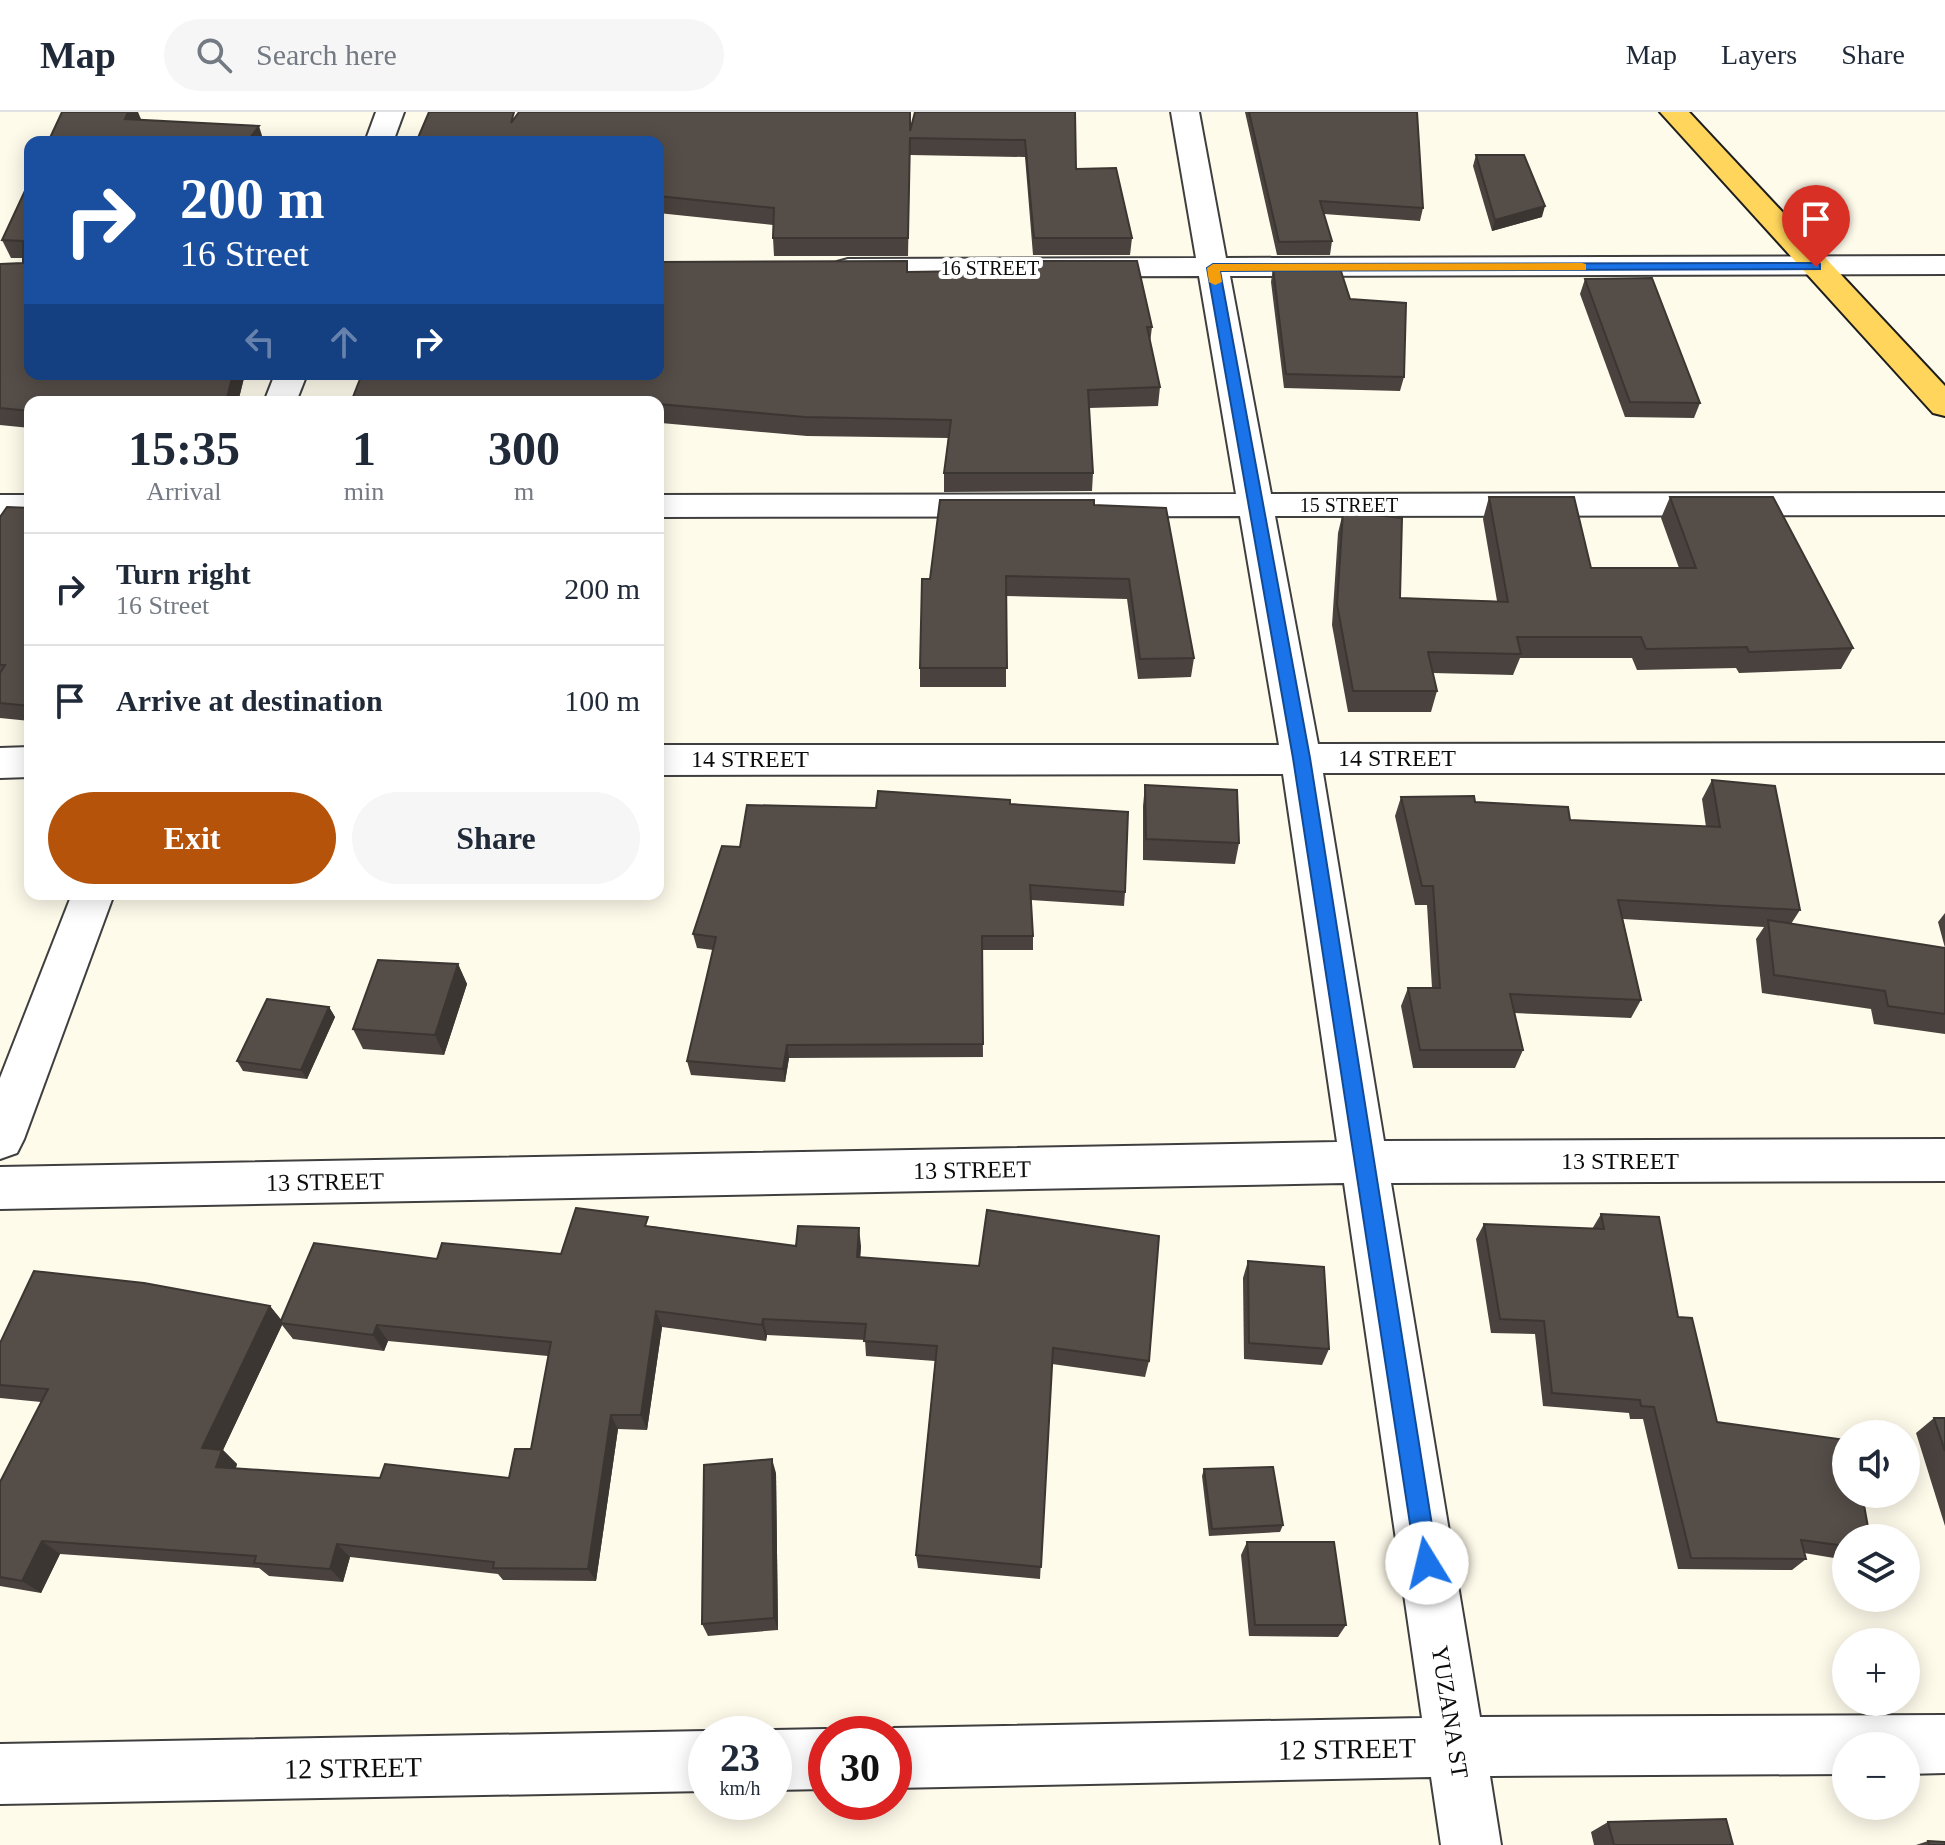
<!DOCTYPE html>
<meta charset="utf-8">
<style>
body{margin:0;font-family:"Times New Roman",serif;background:#f6f6f7;color:#1f2937;height:100vh;display:flex;flex-direction:column;font-size:30px;white-space:nowrap}
*{box-sizing:border-box;margin:0}
p{font-size:26px;color:#747a83}
.icon{flex:none;width:44px;height:44px;fill:none;stroke:currentColor;stroke-width:2;stroke-linecap:round;stroke-linejoin:round}
.map{position:relative;flex:1;overflow:hidden}
.details{position:absolute;left:24px;top:284px;width:640px;height:504px;display:flex;flex-direction:column;background:#fff;border-radius:16px;box-shadow:0 4px 20px #0003}
.details>*{flex:none}
.hud{position:absolute;left:24px;top:24px;width:640px;height:244px;border-radius:16px;box-shadow:0 4px 20px #0003;background:#1a4fa0;color:#fff;overflow:hidden}
.controls{position:absolute;left:1832px;top:1308px;display:grid;gap:16px}
.controls a{display:grid;place-items:center;width:88px;height:88px;border-radius:50%;background:#fff;box-shadow:0 4px 20px #0003;font-size:40px}
.speed{position:absolute;left:688px;top:1604px;display:flex;gap:16px;font-size:40px;font-weight:700;text-align:center}
.speed>*{display:grid;place-content:center;width:104px;height:104px;border-radius:50%;background:#fff;box-shadow:0 4px 20px #0003;line-height:1}
.speed small{font-size:20px;font-weight:400}
.speed .limit{border:12px solid #d22;background:#fff;color:#111}
.pin{position:absolute;display:grid;place-items:center;width:68px;height:68px;color:#fff;margin:-82px -34px;border-radius:50% 50% 50% 0;rotate:-45deg;box-shadow:0 0 8px #0007}
.pin .icon{rotate:45deg}
.me{position:absolute;width:88px;margin:-44px;rotate:351deg;stroke-linejoin:round;filter:drop-shadow(0 0 6px #0008)}
.turn{display:flex;align-items:center;gap:28px;height:168px;padding:0 24px;font-size:36px}
.turn .icon{width:104px;height:104px;stroke-width:2.5}
.turn b{display:block;font-size:56px;line-height:68px}
.lanes{display:flex;align-items:center;height:76px;padding:0 24px;background:#0003;justify-content:center;gap:40px;direction:ltr}
.lanes .off{opacity:.35}
.eta{display:flex;justify-content:space-evenly;align-items:center;height:136px;text-align:center}
.eta b{font-size:48px;font-weight:700;line-height:56px}
.button{display:flex;gap:16px;margin-top:auto;padding:16px 24px}
.button a{flex:1;height:92px;border-radius:48px;background:#b45309;color:#fff;font-size:32px;font-weight:700;line-height:92px;text-align:center}
.button a+a{background:#f6f6f7;color:#1f2937}
ul{padding:0;list-style:none}
li{display:flex;align-items:center;gap:24px;height:112px;padding:0 24px;border-top:2px solid #e0e1e3}
li div{flex:1}
li b{display:block;font-size:30px}
li em{font-style:normal}
header{display:flex;align-items:center;gap:48px;box-sizing:border-box;height:112px;padding:0 40px;background:#fff;border-bottom:2px solid #e0e1e3}
header strong{font-size:38px}
nav{display:flex;gap:44px;margin-inline-start:auto;font-size:28px}
.search{width:560px;height:72px;background:#f6f6f7;display:flex;align-items:center;gap:20px;box-sizing:border-box;padding:0 28px;border-radius:44px;color:#747a83;font-size:30px}
.map>svg:first-child{display:block}
.lines{fill:none;stroke-linecap:round;stroke-linejoin:round}
.street-casing{stroke:#3f3f3f;stroke-width:4}
.primary-casing{stroke:#1d1d1d;stroke-width:4}
.street{fill:#fff;fill-rule:evenodd}
.primary{fill:#ffd55b;fill-rule:evenodd}
.wall{fill:#49423e;fill-rule:evenodd}
.shaded-wall{fill:#3c3632}
.building{fill:#554d48;stroke:#3c3632;stroke-width:2}
.route{fill:#1a73e8;stroke:#114b97;stroke-width:2}
.slow{fill:#f59e0b}
.labels{text-anchor:middle;dominant-baseline:central;stroke-width:8;stroke-linejoin:round;paint-order:stroke}
.far-street-label{font-size:20px;fill:#0c0c0c;stroke:#fff}
.street-label{font-size:24px;fill:#0c0c0c;stroke:#fff}
.near-street-label{font-size:28px;fill:#0c0c0c;stroke:#fff}
</style>
<header>
<strong>Map</strong>
<div class="search"><svg class="icon" aria-label="search" viewBox="0 0 24 24"><circle cx="10" cy="10" r="6"/><path d="M15 15l6 6"/></svg>Search here</div>
<nav><a>Map</a><a>Layers</a><a>Share</a></nav>
</header>
<div class="map">
<svg width="1945" height="1733" viewBox="0 0 1945 1733">
<rect width="100%" height="100%" fill="#fffbeb"/>
<g class="lines">
<defs>
<g id="street">
<path d="M376 0H404L393 30H365Z"/>
<path d="M1171 0H1199L1226 146 1945 144V162L1230 164 1271 382 1945 381V403L1275 404 1318 632 1945 631V661H1323L1384 1029 1945 1027V1069L1391 1071 1480 1605 1945 1603V1661L1906 1662V1634H1846V1662L1490 1664 1501 1733H1441L1431 1665 894 1676V1622H881L894 1616 1422 1606 1344 1071 0 1097V1055L1337 1030 1283 662 658 663V633H1279L1240 404 658 405V383L1236 382 1199 164 848 165 837 162 833 156 837 150 848 147 1196 146Z"/>
<path d="M275 262H307L296 290H264Z"/>
<rect x="0" y="383" width="30" height="22"/>
<path d="M30 635V665L0 666V636Z"/>
<path d="M72 782H114L24 1027 17 1041 0 1047V966Z"/>
<path d="M826 1617 837 1622H826V1677L774 1678V1622H765L774 1618Z"/>
<path d="M706 1619 712 1622H706V1679L0 1692V1632Z"/>
</g>
<path id="primary" d="M1660 0H1689L1945 274V304L1933 301Z"/>
</defs>
<use href="#street" class="street-casing"/>
<use href="#primary" class="primary-casing"/>
<use href="#street" class="street"/>
<use href="#primary" class="primary"/>
</g>
<g class="wall">
<path d="M1075 0 1076 57 1132 126 1130 143H1033L1025 45 910 43 908 144H774L773 126V113L658 101V30H417V28L911 15Z"/>
<path d="M1245 0H1417L1423 96 1420 109 1324 102 1332 129 1330 143H1277Z"/>
<path d="M1476 43 1542 105 1492 119 1473 54Z"/>
<path d="M30 68V262H245L238 290H30V316L0 313V152L23 151V146H11L2 128Z"/>
<path d="M1036 149 1152 215 1150 231 1160 275 1158 294 1089 296 1093 361 1092 379 944 380V361L948 326 807 324 661 311 660 318H658V290L908 160 1036 158Z"/>
<path d="M1285 153 1350 187 1404 265 1400 279 1284 276 1271 170 1273 156H1284Z"/>
<path d="M1585 167 1700 291 1694 306 1625 305 1580 182Z"/>
<path d="M1489 385 1591 456H1679L1661 406 1670 385 1853 536 1841 557 1739 561 1736 556 1637 558 1632 546H1520L1513 563 1433 561 1437 579 1431 600H1348L1332 513 1338 421 1343 400 1400 486 1497 489 1483 407Z"/>
<path d="M1094 393 1194 546 1191 565 1138 567 1127 487 1006 484V575H920V556L930 467Z"/>
<path d="M30 396V609L0 606V405Z"/>
<path d="M1712 668 1800 798 1791 812 1945 836 1938 810 1945 801V922L1874 912 1871 897 1762 881 1756 827 1764 815 1623 807 1641 888 1631 906 1514 901 1523 938 1515 956H1413L1401 894 1408 876H1432L1427 793H1415L1395 704 1401 685 1475 690 1570 708 1706 715 1702 687Z"/>
<path d="M1145 673 1239 731 1235 752 1143 748V694Z"/>
<path d="M1010 692 1125 780 1124 794 1031 788 1033 824V838H982L983 945 789 946 785 970 691 963 687 949 713 838 697 836 693 822 740 735 876 696Z"/>
<path d="M458 852 467 872 444 943 363 937 353 917Z"/>
<path d="M329 895 335 905 307 967 243 959 237 949Z"/>
<path d="M1601 1102 1678 1205 1717 1310 1846 1426V1448L1804 1441 1806 1447 1792 1458 1678 1457 1643 1307H1630L1629 1301 1543 1294 1535 1222 1491 1221 1476 1127 1484 1112 1592 1117Z"/>
<path d="M651 1114 796 1134H861L860 1146 1149 1249 1145 1265 1052 1252 1040 1467 918 1456 916 1443 935 1249 866 1244 865 1228 767 1223 766 1229 662 1215 647 1318 618 1317 596 1469 503 1468 498 1462 350 1445 343 1470 269 1464 259 1456 60 1442 41 1481 0 1474V1370L41 1290 0 1286V1231L270 1194 281 1208 437 1147 561 1142ZM282 1213 293 1227 384 1239 388 1229 548 1244 531 1337 509 1366H380L236 1356 237 1352 223 1338Z"/>
<path d="M1248 1149 1329 1237 1322 1253 1244 1247 1243 1166Z"/>
<path d="M1934 1306H1945V1414L1916 1321Z"/>
<path d="M1204 1357 1283 1413 1280 1420 1209 1424 1202 1364Z"/>
<path d="M776 1361 778 1518 708 1524 702 1512Z"/>
<path d="M1247 1430 1346 1513 1338 1525 1249 1524 1241 1443Z"/>
<path d="M1608 1710 1733 1733H1594L1591 1720Z"/>
<path d="M1928 1729 1945 1733H1916Z"/>
</g>
<g class="shaded-wall">
<path d="M128 0H138L141 7 132 24 125 7Z"/>
<path d="M259 14 264 30H247Z"/>
<path d="M1545 94 1542 105 1492 119 1495 108Z"/>
<path d="M233 262H245L238 290H226Z"/>
<path d="M658 293 661 311 660 318 658 309Z"/>
<path d="M458 852 467 872 444 943 435 923Z"/>
<path d="M329 895 335 905 307 967 301 958Z"/>
<path d="M787 933 789 946 785 970 783 957Z"/>
<path d="M859 1116 861 1134 859 1162 857 1145Z"/>
<path d="M270 1194 283 1210 280 1211 282 1213 223 1338 237 1352 231 1369 216 1355 202 1336Z"/>
<path d="M656 1199 662 1215 647 1318 641 1303Z"/>
<path d="M763 1207 767 1223 766 1229 762 1213Z"/>
<path d="M377 1213 388 1229 384 1239 373 1223Z"/>
<path d="M611 1303 618 1317 596 1469 588 1457Z"/>
<path d="M772 1347 776 1361 778 1518 774 1506Z"/>
<path d="M42 1429 60 1442 41 1481 22 1469Z"/>
<path d="M337 1432 350 1445 343 1470 330 1457Z"/>
</g>
<g class="building">
<path d="M62 0H128L125 7 259 14 247 30H48Z"/>
<path d="M429 0H514L511 11 519 0H910V19L915 0H1075L1076 57 1116 56 1132 126H1034L1025 28 910 26 908 126H773L774 96 658 84V30H497L498 29 417 28Z"/>
<path d="M1249 0H1417L1423 96 1320 89 1332 129 1279 130Z"/>
<path d="M1476 43H1524L1545 94 1495 108Z"/>
<path d="M30 68V262H233L226 290H30V299L0 296V152L23 151V129L2 128Z"/>
<path d="M907 149V160L1037 158 1036 149H1137L1152 215H1147L1160 275 1088 278 1093 361H944L951 308 805 305 658 292V290H351L362 262H658V150Z"/>
<path d="M1285 153H1339L1350 187 1406 191 1404 265 1286 262 1273 156H1286Z"/>
<path d="M1652 166 1700 291 1630 290 1585 167Z"/>
<path d="M1489 385H1574L1591 456H1696L1670 385H1773L1853 536 1749 540 1747 535 1646 537 1641 525H1517L1521 542 1428 540 1437 579H1353L1337 492 1343 400 1402 406 1400 486 1508 490Z"/>
<path d="M940 388H1094V393L1166 396 1194 546 1140 547 1129 467 1006 464 1007 556H920L922 467H930Z"/>
<path d="M7 395 30 396V594L0 591V561L5 553H0V405Z"/>
<path d="M1712 668 1775 674 1800 798 1618 788 1641 888 1510 882 1523 938H1420L1408 876H1440L1433 774H1422L1401 685 1474 684 1475 690 1568 695 1570 708 1720 715Z"/>
<path d="M1145 673 1237 678 1239 731 1146 727Z"/>
<path d="M878 679 1010 688V692L1128 700 1125 780 1030 773 1033 824H982L983 932 787 933 783 957 687 949 716 825 693 822 722 734 740 735 747 693 876 696Z"/>
<path d="M1768 808 1945 836V902L1888 894 1885 879 1774 863Z"/>
<path d="M378 848 458 852 435 923 353 917Z"/>
<path d="M267 887 329 895 301 958 237 949Z"/>
<path d="M576 1096 648 1105 645 1114 796 1134 798 1114 859 1116 857 1145 979 1154 987 1098 1159 1124 1149 1249 1053 1236 1041 1455 916 1443 937 1234 864 1229 866 1212 763 1207 762 1213 656 1199 641 1303H611L588 1457 493 1456 494 1450 337 1432 330 1457 254 1451 256 1444 42 1429 22 1469 0 1465V1370L48 1277 0 1273V1231L34 1159 144 1171 270 1194 202 1336 222 1338 216 1355 380 1366 385 1352 509 1366 515 1337H531L551 1230 377 1213 373 1223 280 1211 314 1131 437 1147 442 1131 561 1142Z"/>
<path d="M1601 1102 1659 1105 1678 1205 1692 1206 1717 1310 1846 1328V1382H1862L1870 1426H1846V1434L1801 1428 1806 1447 1691 1446 1654 1295 1641 1294 1640 1288 1552 1281 1544 1209 1500 1207 1484 1112 1604 1117Z"/>
<path d="M1248 1149 1324 1155 1329 1237 1249 1231Z"/>
<path d="M1934 1306H1945V1339Z"/>
<path d="M772 1347 774 1506 702 1512 704 1353Z"/>
<path d="M1273 1355 1283 1413 1212 1417 1204 1357Z"/>
<path d="M1247 1430H1334L1346 1513H1255Z"/>
<path d="M1726 1707 1733 1733H1614L1608 1710Z"/>
<path d="M1928 1729 1945 1730V1733H1929Z"/>
</g>
<path class="route" d="M1816 151 1820 152V157L1220 159 1310 646 1438 1451 1435 1459 1427 1462 1419 1459 1416 1451 1293 646 1207 156 1213 152Z"/>
<path class="slow" d="M1582 151 1586 152V158L1220 159 1222 170 1215 173 1209 170 1207 156 1213 152Z"/>
<g class="labels">
<g class="far-street-label">
<text x="990" y="156">16 STREET</text>
<text x="1349" y="393">15 STREET</text>
</g>
<g class="street-label">
<text x="1397" y="646">14 STREET</text>
<text x="750" y="647">14 STREET</text>
<text x="1620" y="1049">13 STREET</text>
<text transform="translate(972 1058) rotate(-1)">13 STREET</text>
<text transform="translate(325 1070) rotate(-1)">13 STREET</text>
<text transform="translate(1450 1600) rotate(81)">YUZANA ST</text>
</g>
<g class="near-street-label">
<text transform="translate(1347 1637) rotate(-1)">12 STREET</text>
<text transform="translate(353 1656) rotate(-1)">12 STREET</text>
</g>
</g>
</svg>
<div class="controls">
<a><svg class="icon" aria-label="sound" viewBox="0 0 24 24"><path d="M4 9h4l5-4v14l-5-4H4zM17 9q2 3 0 6"/></svg></a>
<a><svg class="icon" aria-label="layers" viewBox="0 0 24 24"><path d="M12 4l9 5-9 5-9-5zM3 14l9 5 9-5"/></svg></a>
<a>+</a>
<a>−</a>
</div>
<div class="speed"><div>23<small>km/h</small></div><div class="limit">30</div></div>
<div class="pin" style="left:1816px;top:155px;background:#d93025"><svg class="icon" aria-label="arrive" viewBox="0 0 24 24"><path d="M6 21V4h12l-3 4 3 4H6"/></svg></div>
<svg class="me" style="left:1427px;top:1451px" viewBox="-20 -20 40 40"><circle r="19" fill="#fff"/><path d="M0-13L10 11 0 6-10 11z" fill="#1a73e8"/></svg>
<div class="hud">
<div class="turn"><svg class="icon" aria-label="right" viewBox="0 0 24 24"><path d="M7 20v-9h11M14 6l5 5-5 5"/></svg><div><b>200 m</b>16 Street</div></div>
<div class="lanes"><svg class="icon off" aria-label="left" viewBox="0 0 24 24"><path d="M17 20v-9H6M10 6l-5 5 5 5"/></svg><svg class="icon off" aria-label="ahead" viewBox="0 0 24 24"><path d="M12 20V5M6 11l6-6 6 6"/></svg><svg class="icon" aria-label="right" viewBox="0 0 24 24"><path d="M7 20v-9h11M14 6l5 5-5 5"/></svg></div>
</div>
<section class="details">
<div class="eta">
<div><b>15:35</b><p>Arrival</p></div>
<div><b>1</b><p>min</p></div>
<div><b>300</b><p>m</p></div>
</div>
<ul>
<li><svg class="icon" aria-label="right" viewBox="0 0 24 24"><path d="M7 20v-9h11M14 6l5 5-5 5"/></svg><div><b>Turn right</b><p>16 Street</p></div><em>200 m</em></li>
<li><svg class="icon" aria-label="arrive" viewBox="0 0 24 24"><path d="M6 21V4h12l-3 4 3 4H6"/></svg><div><b>Arrive at destination</b></div><em>100 m</em></li>
</ul>
<div class="button"><a>Exit</a><a>Share</a></div>
</section>
</div>
